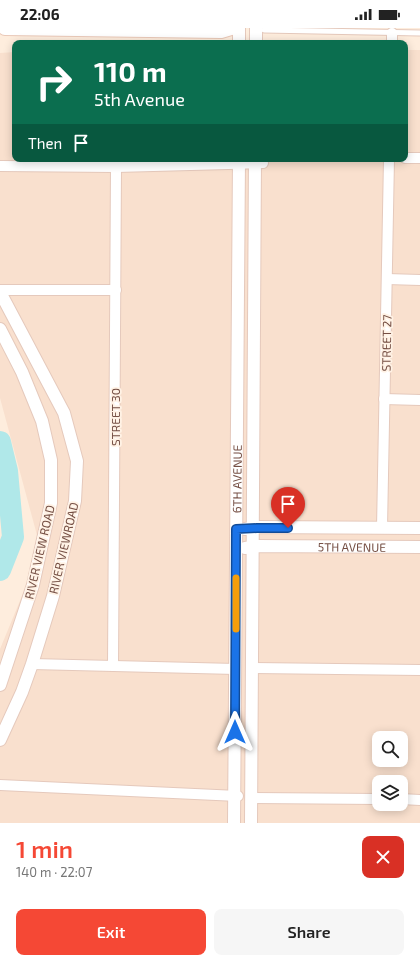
<!DOCTYPE html>
<meta charset="utf-8">
<style>
body{margin:0;font-family:"Exo 2",sans-serif;background:#f6f6f6;color:#222;height:100vh;display:flex;flex-direction:column;font-size:15px;white-space:nowrap}
*{box-sizing:border-box;margin:0}
p{font-size:13px;color:#767676}
.icon{flex:none;width:22px;height:22px;fill:none;stroke:currentColor;stroke-width:2;stroke-linecap:round;stroke-linejoin:round}
.map{position:relative;height:795px;overflow:hidden}
.side{display:flex;flex-direction:column;background:#fff;flex:1}
.side>*{flex:none}
.hud{position:absolute;left:12px;top:12px;width:396px;height:122px;border-radius:8px;box-shadow:0 2px 10px #0003;background:#0b6e4f;color:#fff;overflow:hidden}
.fabs{position:absolute;left:372px;top:703px;display:grid;gap:8px}
.fabs a{display:grid;place-items:center;width:36px;height:36px;border-radius:8px;background:#fff;box-shadow:0 2px 10px #0003;font-size:20px}
.pin{position:absolute;display:grid;place-items:center;width:34px;height:34px;color:#fff;margin:-41px -17px;border-radius:50% 50% 50% 0;rotate:-45deg;box-shadow:0 0 4px #0007}
.pin .icon{rotate:45deg}
.me{position:absolute;width:44px;margin:-22px;rotate:0deg;stroke-linejoin:round;filter:drop-shadow(0 0 3px #0008)}
.turn{display:flex;align-items:center;gap:14px;height:84px;padding:0 16px;font-size:18px}
.turn .icon{width:52px;height:52px;stroke-width:2.5}
.turn b{display:block;font-size:28px;line-height:34px}
.then{display:flex;align-items:center;height:38px;padding:0 16px;background:#0003;gap:8px;font-size:15px}
.round{display:grid;place-items:center;flex:none;width:42px;height:42px;border-radius:8px;background:#f6f6f6}
.summary{display:flex;align-items:center;justify-content:space-between;height:68px;padding:0 16px}
h1{font-size:24px;font-weight:600;line-height:30px;color:#f54835}
.cta{display:flex;gap:8px;margin-top:auto;padding:8px 16px}
.cta a{flex:1;height:46px;border-radius:8px;background:#f54835;color:#fff;font-size:16px;font-weight:600;line-height:46px;text-align:center}
.cta a+a{background:#f6f6f6;color:#222}
.status{display:flex;justify-content:space-between;align-items:center;height:28px;padding:0 20px;background:#fff;direction:ltr}
.status svg{height:11px;fill:currentColor}
.map>svg:first-child{display:block}
.residential{fill:#f9e0ce;fill-rule:evenodd}
.lines{fill:none;stroke-linecap:round;stroke-linejoin:round}
.river{stroke:#b0e8e9;stroke-width:22}
.service-casing{stroke:#e5c9bc;stroke-width:7}
.minor-casing{stroke:#e5c9bc;stroke-width:12}
.tertiary-casing{stroke:#e5c9bc;stroke-width:14}
.secondary-casing{stroke:#eac9b8;stroke-width:16}
.service{stroke:#fff;stroke-width:5}
.minor{stroke:#fff;stroke-width:10}
.tertiary{stroke:#fff;stroke-width:12}
.secondary{stroke:#fff;stroke-width:14}
.route-casing{stroke:#114b97;stroke-width:10}
.route{stroke:#1a73e8;stroke-width:7}
.slow{stroke:#f59e0b;stroke-width:7}
.labels{text-anchor:middle;dominant-baseline:central;stroke-width:3.5;stroke-linejoin:round;paint-order:stroke}
.street-label{font-size:12px;fill:#754f44;stroke:#fff2e5}
</style>
<div class="status"><b>22:06</b><svg viewBox="0 0 49 12"><path d="M0 12V9h3v3zM5 12V6h3v6zM10 12V3h3v9zM15 12V0h3v12zM26 1h20v11H26zM47 4h2v5h-2z"/></svg></div>
<div class="map">
<svg width="420" height="795" viewBox="0 0 420 795">
<rect width="100%" height="100%" fill="#feeddd"/>
<path class="residential" d="M405 22H420V795H0V621L41 522 0 370V25L15 24V131H405ZM379 710H401V732H379ZM379 754H401V776H379Z"/>
<g class="lines">
<path class="river" d="M0 414 7 443 13 509 0 542"/>
<defs>
<path id="service" d="M264 2 420 5"/>
<g id="minor">
<path d="M392 15V5"/>
<path d="M405 130H420"/>
<path d="M0 138 116 139 263 135"/>
<path d="M387 251 420 252"/>
<path d="M0 262H116"/>
<path d="M384 371 420 372"/>
<path d="M382 500 389 131"/>
<path d="M32 636 236 641"/>
<path d="M113 638 116 139"/>
<path d="M252 640 420 642"/>
<path d="M0 757 238 768"/>
<path d="M251 770 379 771"/>
<path d="M401 771 420 772"/>
</g>
<g id="tertiary">
<path d="M239 15V0"/>
<path d="M256 15V0"/>
<path d="M0 264 64 385 77 433 75 473 53 568 32 636 22 664 0 712"/>
<path d="M0 301 22 344 42 393 51 432V475L33 557 0 657"/>
<path d="M245 501 257 499 420 500"/>
<path id="s1" d="M245 520 258 518 420 519"/>
<path id="s2" d="M234 795 239 131"/>
<path d="M251 795 255 131"/>
</g>
<path id="secondary" d="M5 0 221 3 231 0"/>
</defs>
<use href="#service" class="service-casing"/>
<use href="#minor" class="minor-casing"/>
<use href="#tertiary" class="tertiary-casing"/>
<use href="#secondary" class="secondary-casing"/>
<use href="#service" class="service"/>
<use href="#minor" class="minor"/>
<use href="#tertiary" class="tertiary"/>
<use href="#secondary" class="secondary"/>
</g>
<g class="lines">
<defs>
<path id="route" d="M235 704 236 501 257 500H288"/>
</defs>
<use href="#route" class="route-casing"/>
<use href="#route" class="route"/>
<path class="slow" d="M236 601V550"/>
</g>
<g class="labels">
<g class="street-label">
<text transform="translate(386 315) rotate(-89)">STREET 27</text>
<text transform="translate(115 389) rotate(-90)">STREET 30</text>
<text stroke="none"><textPath href="#s2" startOffset="344">6TH AVENUE</textPath></text>
<text stroke="none"><textPath href="#s1" startOffset="107">5TH AVENUE</textPath></text>
<text transform="translate(63 520) rotate(-77)">RIVER VIEWROAD</text>
<text transform="translate(39 524) rotate(-77)">RIVER VIEW ROAD</text>
</g>
</g>
</svg>
<div class="fabs">
<a><svg class="icon" aria-label="search" viewBox="0 0 24 24"><circle cx="10" cy="10" r="6"/><path d="M15 15l6 6"/></svg></a>
<a><svg class="icon" aria-label="layers" viewBox="0 0 24 24"><path d="M12 4l9 5-9 5-9-5zM3 14l9 5 9-5"/></svg></a>
</div>
<div class="pin" style="left:288px;top:500px;background:#d93025"><svg class="icon" aria-label="arrive" viewBox="0 0 24 24"><path d="M6 21V4h12l-3 4 3 4H6"/></svg></div>
<svg class="me" style="left:235px;top:704px" viewBox="-20 -20 40 40"><path d="M0-17L14 15 0 8-14 15z" fill="#1a73e8" stroke="#fff" stroke-width="4"/></svg>
<div class="hud">
<div class="turn"><svg class="icon" aria-label="right" viewBox="0 0 24 24"><path d="M7 20v-9h11M14 6l5 5-5 5"/></svg><div><b>110 m</b>5th Avenue</div></div>
<div class="then">Then<svg class="icon" aria-label="arrive" viewBox="0 0 24 24"><path d="M6 21V4h12l-3 4 3 4H6"/></svg></div>
</div>
</div>
<section class="side">
<div class="summary"><div><h1>1 min</h1><p>140 m · 22:07</p></div><a class="round" style="background:#d93025;color:#fff"><svg class="icon" aria-label="close" viewBox="0 0 24 24"><path d="M6 6l12 12M18 6L6 18"/></svg></a></div>
<div class="cta"><a>Exit</a><a>Share</a></div>
</section>
